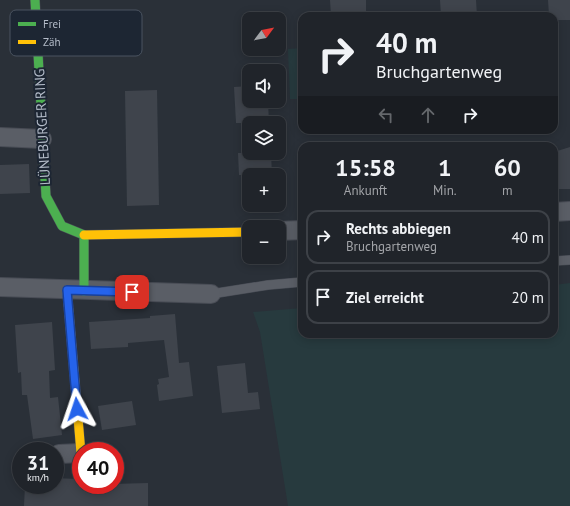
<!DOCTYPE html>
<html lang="de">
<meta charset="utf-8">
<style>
body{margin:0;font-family:"PT Sans",sans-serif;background:#282c32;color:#f1f3f6;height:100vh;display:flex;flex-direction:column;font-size:15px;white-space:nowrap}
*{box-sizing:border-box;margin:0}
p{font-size:13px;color:#a2a4a8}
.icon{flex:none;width:22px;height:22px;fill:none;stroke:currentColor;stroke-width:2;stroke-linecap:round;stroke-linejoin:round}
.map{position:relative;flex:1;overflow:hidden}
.sheet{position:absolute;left:298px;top:142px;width:260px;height:196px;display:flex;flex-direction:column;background:#20242a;border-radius:12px;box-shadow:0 2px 10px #0003,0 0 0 1px #3d4147}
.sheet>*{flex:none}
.top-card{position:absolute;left:298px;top:12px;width:260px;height:122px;border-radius:12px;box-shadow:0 2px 10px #0003,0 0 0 1px #3d4147;background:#20242a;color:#f1f3f6;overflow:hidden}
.needle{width:26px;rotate:58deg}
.controls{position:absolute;left:242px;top:12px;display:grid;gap:8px}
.controls a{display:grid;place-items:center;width:44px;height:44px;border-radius:8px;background:#20242a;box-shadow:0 2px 10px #0003,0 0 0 1px #3d4147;font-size:20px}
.speed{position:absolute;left:12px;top:442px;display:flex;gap:8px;font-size:20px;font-weight:700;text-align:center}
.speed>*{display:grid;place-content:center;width:52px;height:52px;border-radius:50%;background:#20242a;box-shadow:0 2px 10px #0003,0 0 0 1px #3d4147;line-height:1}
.speed small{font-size:10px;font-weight:400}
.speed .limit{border:6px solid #d22;background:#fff;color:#111}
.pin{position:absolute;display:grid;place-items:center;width:34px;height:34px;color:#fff;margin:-17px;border-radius:8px;box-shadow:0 2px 6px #0006}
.me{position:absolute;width:44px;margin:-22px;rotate:355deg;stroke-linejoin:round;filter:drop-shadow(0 0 3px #0008)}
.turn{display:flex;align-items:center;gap:14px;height:84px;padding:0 12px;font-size:18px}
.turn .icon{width:52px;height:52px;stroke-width:2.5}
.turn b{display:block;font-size:28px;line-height:34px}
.lanes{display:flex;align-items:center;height:38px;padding:0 12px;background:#0003;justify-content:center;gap:20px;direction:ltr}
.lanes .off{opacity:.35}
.eta{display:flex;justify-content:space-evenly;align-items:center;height:68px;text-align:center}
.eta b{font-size:24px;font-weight:700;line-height:28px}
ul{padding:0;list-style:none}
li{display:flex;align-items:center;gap:12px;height:54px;margin:0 8px 6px;padding:0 4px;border:2px solid #3d4147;border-radius:12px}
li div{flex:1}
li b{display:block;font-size:15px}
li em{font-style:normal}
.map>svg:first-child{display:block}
.green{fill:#273a3e}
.building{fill:#3f444c}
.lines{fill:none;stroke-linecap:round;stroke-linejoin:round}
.lane-casing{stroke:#484c55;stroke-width:10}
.street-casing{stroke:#484c55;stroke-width:20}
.fast-casing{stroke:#484c55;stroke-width:10}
.slow-casing{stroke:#484c55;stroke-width:10}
.lane{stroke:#5a5e66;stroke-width:9}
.street{stroke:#5a5e66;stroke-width:18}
.fast{stroke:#4caf50;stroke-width:9}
.slow{stroke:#ffc107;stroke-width:9}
.route-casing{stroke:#184099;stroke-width:10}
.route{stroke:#2563eb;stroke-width:7}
.labels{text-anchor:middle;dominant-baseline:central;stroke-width:4;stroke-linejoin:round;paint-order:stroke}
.street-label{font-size:14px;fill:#b4bcc9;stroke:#1d2633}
.key{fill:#1d2633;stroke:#4a5360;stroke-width:1}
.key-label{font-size:11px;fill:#b4bcc9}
</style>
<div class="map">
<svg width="570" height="506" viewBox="0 0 570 506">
<rect width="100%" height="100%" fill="#2a3038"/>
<g class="green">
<path d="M302 48V99H290L288 49Z"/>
<path d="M570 283V506H288L260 332 253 312 302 308V334H554V285Z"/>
</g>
<g class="building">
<path d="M330 0H366V16H331Z"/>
<path d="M440 0H476L477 16H441Z"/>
<path d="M548 0H570V20H554V16H549Z"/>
<path d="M249 86V101H268L269 123H236L234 87Z"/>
<path d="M157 90 159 205 127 206 125 91Z"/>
<path d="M570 147V189H554V152Z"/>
<path d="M238 153H271L272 175H239Z"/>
<path d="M29 164 30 193 0 194V165Z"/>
<path d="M175 314 179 363 189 362 193 396 159 401 157 385 159 384 158 379 169 377 164 340 128 343V347L91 349 89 322 150 318V316Z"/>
<path d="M52 322 55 370 49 371 50 398 58 397 62 435 33 439 27 395H22L21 372 18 373 15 325Z"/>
<path d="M245 363 248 393 258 392 260 409 222 413 217 366Z"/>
<path d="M132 401 136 425 102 430 98 406Z"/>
<path d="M55 478 77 479V485L148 483V506H24L25 485H55Z"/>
</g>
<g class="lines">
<defs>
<g id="lane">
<path d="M554 261 570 260"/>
<path d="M211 294 268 285 302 282"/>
</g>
<g id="street">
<path d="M0 137 42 139"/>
<path d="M554 212 570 211"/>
<path d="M279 231 302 230"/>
<path d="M0 287 211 294"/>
<path d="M59 454 81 453"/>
</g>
<path id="fast" d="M35 0 46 196 62 226 84 235V291"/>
<g id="slow">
<path d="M84 235 249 232"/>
<path d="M67 290 81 453"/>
</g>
</defs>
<use href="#lane" class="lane-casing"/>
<use href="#street" class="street-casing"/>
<use href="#fast" class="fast-casing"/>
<use href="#slow" class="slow-casing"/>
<use href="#lane" class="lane"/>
<use href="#street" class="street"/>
<use href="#fast" class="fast"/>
<use href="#slow" class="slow"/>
</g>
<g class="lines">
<defs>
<path id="route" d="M77 409 67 290 132 292"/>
</defs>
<use href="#route" class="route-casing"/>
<use href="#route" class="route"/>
</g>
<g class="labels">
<g class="street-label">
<text transform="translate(42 127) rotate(-93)">LÜNEBURGER RING</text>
</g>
</g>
<rect x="10" y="10" width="132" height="46" rx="6" class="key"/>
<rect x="18" y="22" width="18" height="4" fill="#4caf50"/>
<rect x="18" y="40" width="18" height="4" fill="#ffc107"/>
<g class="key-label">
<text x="43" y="28">Frei</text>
<text x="43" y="46">Zäh</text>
</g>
</svg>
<div class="controls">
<a><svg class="needle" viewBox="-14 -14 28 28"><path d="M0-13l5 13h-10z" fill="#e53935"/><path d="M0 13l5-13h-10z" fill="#a2a4a8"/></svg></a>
<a><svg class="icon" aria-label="sound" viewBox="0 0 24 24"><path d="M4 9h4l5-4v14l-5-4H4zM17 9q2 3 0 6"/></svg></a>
<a><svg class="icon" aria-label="layers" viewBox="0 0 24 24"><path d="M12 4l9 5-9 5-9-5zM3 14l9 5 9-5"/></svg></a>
<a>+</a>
<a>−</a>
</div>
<div class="speed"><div>31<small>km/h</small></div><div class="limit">40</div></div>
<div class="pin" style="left:132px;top:292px;background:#d93025"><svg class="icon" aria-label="arrive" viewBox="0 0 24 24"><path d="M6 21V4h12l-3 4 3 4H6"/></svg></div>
<svg class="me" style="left:77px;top:409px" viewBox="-20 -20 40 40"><path d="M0-17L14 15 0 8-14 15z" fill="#2563eb" stroke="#fff" stroke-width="4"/></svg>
<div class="top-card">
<div class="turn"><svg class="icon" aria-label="right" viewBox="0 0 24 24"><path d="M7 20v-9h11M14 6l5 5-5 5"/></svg><div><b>40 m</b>Bruchgartenweg</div></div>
<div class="lanes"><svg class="icon off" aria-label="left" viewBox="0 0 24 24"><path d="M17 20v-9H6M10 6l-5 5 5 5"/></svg><svg class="icon off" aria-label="ahead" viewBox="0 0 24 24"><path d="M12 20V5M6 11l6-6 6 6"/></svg><svg class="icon" aria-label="right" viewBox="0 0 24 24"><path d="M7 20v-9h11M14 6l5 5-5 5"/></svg></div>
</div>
<section class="sheet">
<div class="eta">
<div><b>15:58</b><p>Ankunft</p></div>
<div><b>1</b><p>Min.</p></div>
<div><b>60</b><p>m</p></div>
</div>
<ul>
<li><svg class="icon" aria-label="right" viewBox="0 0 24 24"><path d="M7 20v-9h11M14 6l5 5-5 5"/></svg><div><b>Rechts abbiegen</b><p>Bruchgartenweg</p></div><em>40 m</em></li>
<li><svg class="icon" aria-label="arrive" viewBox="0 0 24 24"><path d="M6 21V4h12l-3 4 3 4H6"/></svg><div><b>Ziel erreicht</b></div><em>20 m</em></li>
</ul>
</section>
</div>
